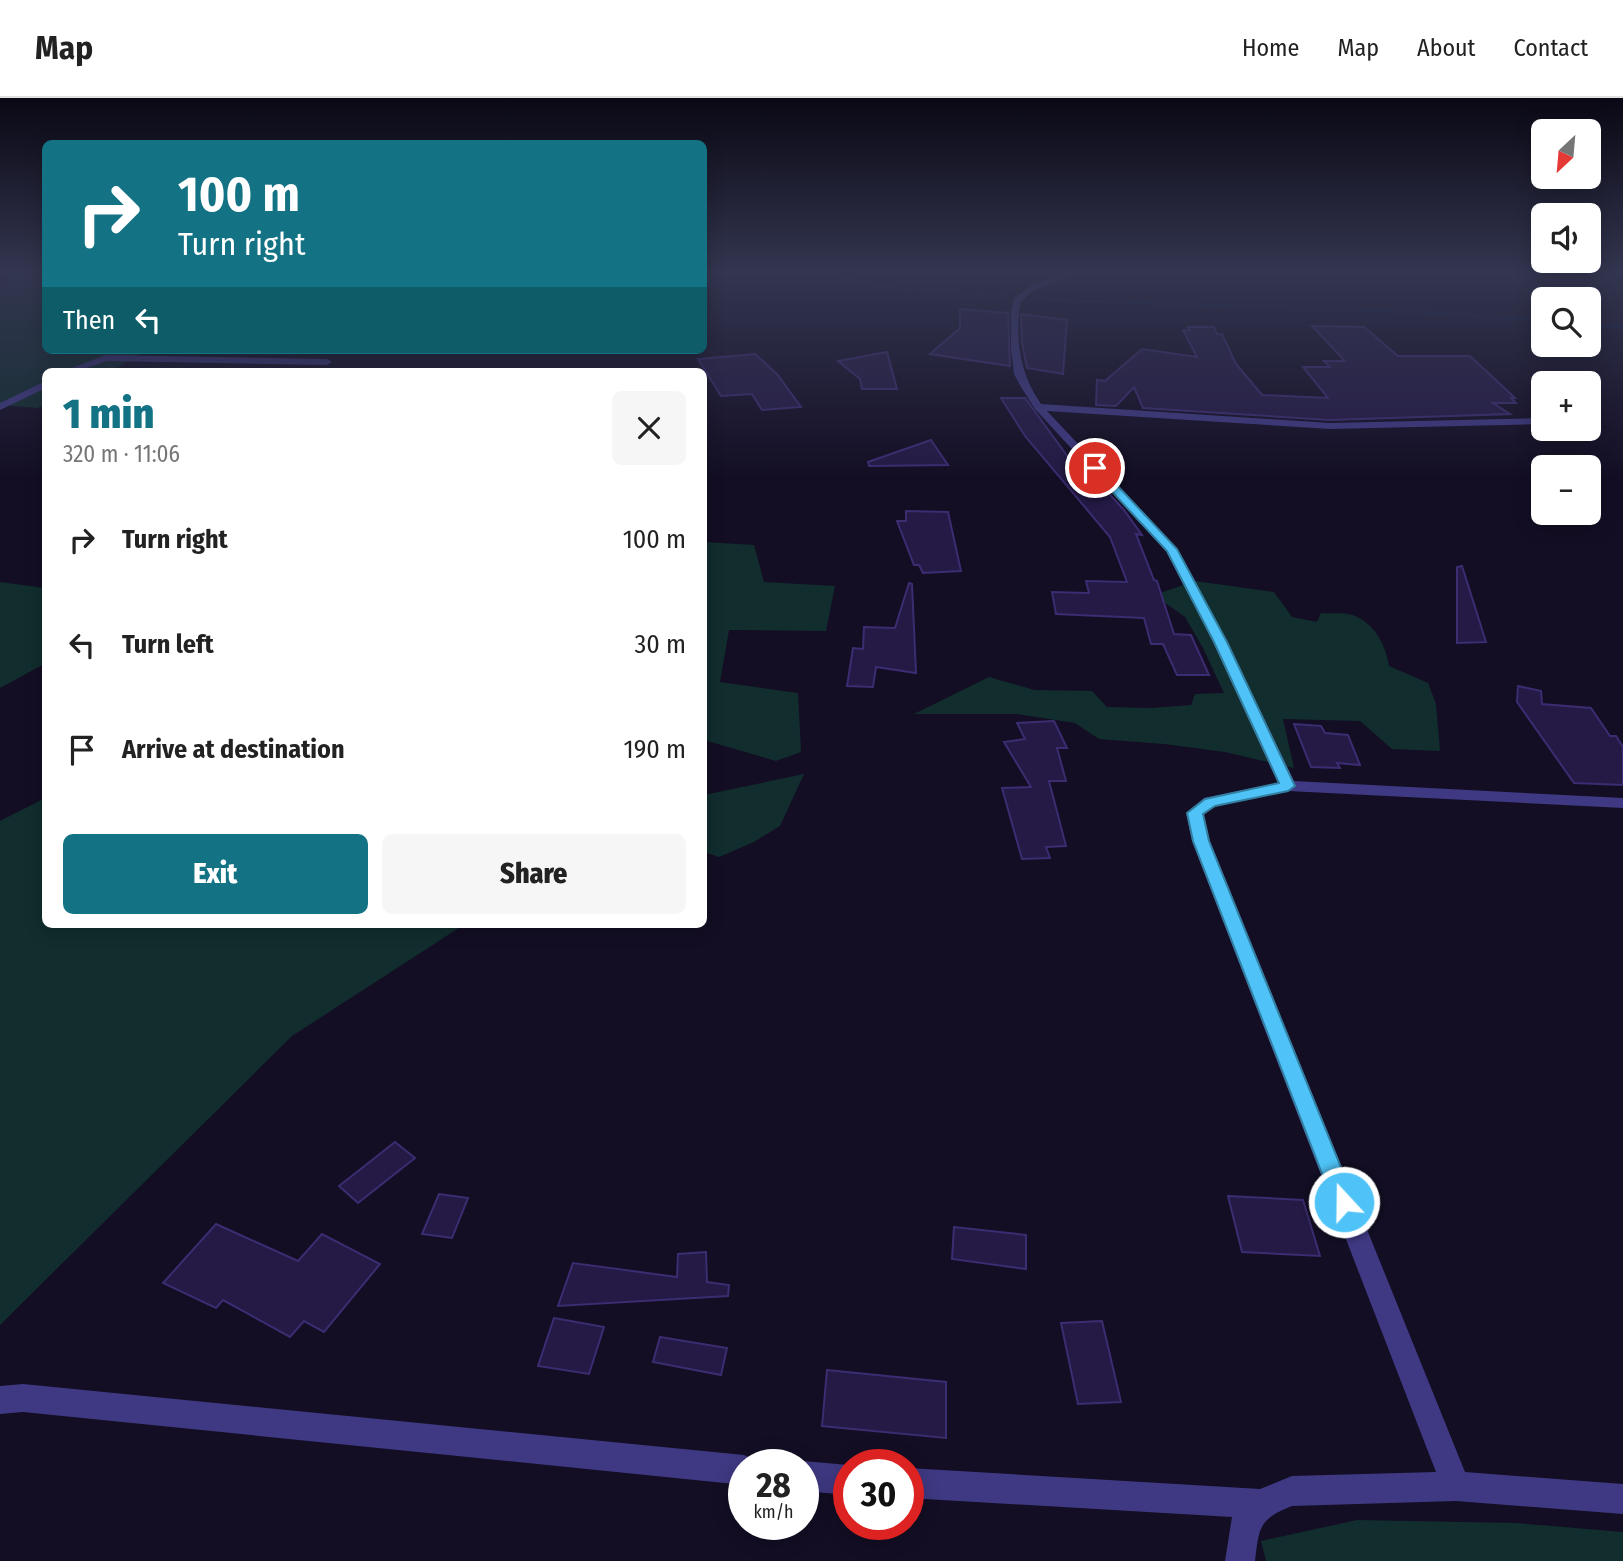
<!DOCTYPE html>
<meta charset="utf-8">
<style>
body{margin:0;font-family:"Fira Sans Condensed",sans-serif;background:#f6f6f6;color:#222;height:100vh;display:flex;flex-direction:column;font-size:26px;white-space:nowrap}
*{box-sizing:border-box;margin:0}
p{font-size:23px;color:#767676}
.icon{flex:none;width:38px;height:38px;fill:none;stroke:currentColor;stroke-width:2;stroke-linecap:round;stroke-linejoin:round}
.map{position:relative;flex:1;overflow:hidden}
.details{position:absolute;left:42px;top:270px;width:665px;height:560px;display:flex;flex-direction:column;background:#fff;border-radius:10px;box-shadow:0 4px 18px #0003}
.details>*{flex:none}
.top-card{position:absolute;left:42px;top:42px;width:665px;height:214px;border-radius:10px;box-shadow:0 4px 18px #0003;background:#137384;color:#fff;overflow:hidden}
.needle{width:46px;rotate:206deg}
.fabs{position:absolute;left:1531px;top:21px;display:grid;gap:14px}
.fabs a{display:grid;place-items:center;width:70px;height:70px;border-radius:10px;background:#fff;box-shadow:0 4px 18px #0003;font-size:35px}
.speed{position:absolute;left:728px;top:1351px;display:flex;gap:14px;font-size:35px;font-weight:700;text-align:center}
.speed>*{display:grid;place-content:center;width:91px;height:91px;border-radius:50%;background:#fff;box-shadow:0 4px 18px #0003;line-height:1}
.speed small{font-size:18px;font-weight:400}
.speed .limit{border:10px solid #d22;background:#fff;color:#111}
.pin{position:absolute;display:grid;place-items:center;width:60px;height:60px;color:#fff;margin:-30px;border:4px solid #fff;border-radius:50%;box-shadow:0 2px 7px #0007}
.me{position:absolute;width:77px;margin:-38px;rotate:339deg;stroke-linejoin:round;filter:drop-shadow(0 0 5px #0008)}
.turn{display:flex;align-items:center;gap:24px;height:147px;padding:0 21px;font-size:32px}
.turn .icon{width:91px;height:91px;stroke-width:2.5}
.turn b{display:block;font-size:49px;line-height:60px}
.then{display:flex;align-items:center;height:66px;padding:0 21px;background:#0003;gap:14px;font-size:26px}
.round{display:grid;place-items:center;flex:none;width:74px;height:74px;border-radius:10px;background:#f6f6f6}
.summary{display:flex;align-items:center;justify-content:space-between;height:119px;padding:0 21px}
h1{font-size:42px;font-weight:800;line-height:52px;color:#137384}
.cta{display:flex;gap:14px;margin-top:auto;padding:14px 21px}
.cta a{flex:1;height:80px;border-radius:10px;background:#137384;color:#fff;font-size:28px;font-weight:800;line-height:80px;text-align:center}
.cta a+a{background:#f6f6f6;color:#222}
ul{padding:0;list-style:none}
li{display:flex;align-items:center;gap:21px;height:105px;padding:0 21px}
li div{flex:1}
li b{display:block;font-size:26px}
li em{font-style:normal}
header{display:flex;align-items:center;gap:42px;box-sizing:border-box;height:98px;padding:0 35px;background:#fff;border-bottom:2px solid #e0e0e0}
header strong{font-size:33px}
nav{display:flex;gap:38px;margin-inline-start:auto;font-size:24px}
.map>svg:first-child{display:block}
.green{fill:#112d2e}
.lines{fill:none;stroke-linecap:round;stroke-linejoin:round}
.stream{fill:#091b41;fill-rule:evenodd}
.building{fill:#241a45;stroke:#3c2c71;stroke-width:2}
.minor{fill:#3f3983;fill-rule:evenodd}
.route{fill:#4fc3f7;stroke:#337fa1;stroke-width:2}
</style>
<header>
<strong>Map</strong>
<nav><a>Home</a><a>Map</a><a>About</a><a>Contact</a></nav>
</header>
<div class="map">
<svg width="1623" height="1463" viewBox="0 0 1623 1463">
<rect width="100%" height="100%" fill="#130e24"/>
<g class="green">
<path d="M15 176H45L46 252H146L112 273H46L45 307 37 310 0 307V195Z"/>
<path d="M704 444 754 447 764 484 835 488 826 533 729 532 720 584 798 595 801 654 776 663 704 642Z"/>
<path d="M1195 483 1274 494 1292 519 1317 524 1321 515C1331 516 1346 514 1355 518 1375 526 1386 548 1389 568L1428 585 1436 606 1440 653 1392 651 1360 623 1283 621 1294 670 1225 654 1164 646 1099 641 1075 625 1017 616H914L989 579 1035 592 1092 593 1107 609 1151 610 1191 607 1195 596 1224 595 1203 550 1185 519 1154 497Z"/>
<path d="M0 484 45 490 46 565 0 590Z"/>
<path d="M804 676 780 728 754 744 719 759 704 754V697Z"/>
<path d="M45 700 46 826H465L292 938 0 1227V723Z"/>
<path d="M1357 1422 1516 1425 1623 1434V1463H1266L1261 1443Z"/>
</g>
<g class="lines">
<g class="stream">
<path d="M825 176H830L895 190 1010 197 1008 198 895 192Z"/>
<path d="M1031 200 1439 214 1544 222V224L1439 216 1032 202Z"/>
<path d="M1589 226 1623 228V230L1589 228Z"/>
</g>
</g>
<g class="building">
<path d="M960 211 1008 215 1010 268 930 256 960 230Z"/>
<path d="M1021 216 1067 222 1063 276 1027 270 1022 245Z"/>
<path d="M1312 228 1364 229 1398 258H1470L1515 300H1511L1516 305H1493L1510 316 1330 322 1143 310 1134 289 1116 308 1096 307 1097 282 1105 283 1142 251 1197 259 1183 232 1190 233 1188 229H1214L1217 236H1222L1236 266 1262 297 1328 300 1303 269H1330L1324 263H1345Z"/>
<path d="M887 254 897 291H862L860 281 838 263Z"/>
<path d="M755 256 777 276 801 309 762 312 752 296 721 298 698 261Z"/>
<path d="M1001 300H1025L1071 363H1079L1095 388 1101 387 1124 412 1142 437 1136 436 1154 482 1157 483 1174 536 1191 537 1209 577H1177L1163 546H1151L1144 520 1056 516 1052 494 1089 495 1086 483 1127 484 1110 439 1025 338Z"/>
<path d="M931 342 948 367 869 368 868 364Z"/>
<path d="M906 413 948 414 961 473 923 475 919 467H914L897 423H906Z"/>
<path d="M1462 468 1486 544 1457 545V469Z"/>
<path d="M909 485 912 486 916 575 876 569 873 589 847 588 853 550 863 551 864 529 895 530Z"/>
<path d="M1518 588 1541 593 1542 606 1591 610 1610 638H1616L1623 649V687L1574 685 1517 604Z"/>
<path d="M1054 623 1067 650H1057L1066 683H1049L1066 748 1046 749 1050 760 1022 761 1002 690 1031 689 1004 644 1025 641 1017 625Z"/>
<path d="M1294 626 1321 628 1325 635 1348 637 1360 667 1337 665 1340 670 1311 669Z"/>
<path d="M395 1044 415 1060 358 1105 339 1088Z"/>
<path d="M439 1096 468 1100 452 1140 422 1136Z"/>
<path d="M1228 1098 1303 1102 1320 1158 1242 1154Z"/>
<path d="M216 1126 298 1163 322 1136 380 1166 324 1234 304 1223 290 1239 223 1202 216 1210 163 1185Z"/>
<path d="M954 1129 1026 1137V1171L952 1161Z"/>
<path d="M706 1154 707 1184 729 1187 728 1198 558 1208 573 1165 677 1179 678 1156Z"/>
<path d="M554 1220 604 1229 589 1276 538 1268Z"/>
<path d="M1102 1223 1121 1304 1078 1306 1061 1225Z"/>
<path d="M660 1239 727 1250 721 1277 653 1264Z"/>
<path d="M827 1272 946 1284V1340L822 1328Z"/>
</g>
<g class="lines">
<g class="minor">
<path d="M1067 176H1077L1032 193 1020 205C1015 242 1020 276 1041 306L1330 325 1544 320V326L1330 331 1047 313 1177 451 1227 544 1294 683 1623 700V710L1288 693 1215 708 1204 717 1210 743 1465 1374 1623 1386V1416L1456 1403 1292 1408C1259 1421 1259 1429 1255 1463H1225L1232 1419 908 1400V1370L1260 1391 1292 1378 1436 1374 1192 743 1186 715 1204 700 1278 685 1213 544 1166 453 1035 311 1021 289 1014 276 1011 249V214L1014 200 1033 186Z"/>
<path d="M106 257 327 261 332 264 327 267 107 263 78 273H64Z"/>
<path d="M46 283V290L0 312V305Z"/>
<path d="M23 1286 744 1357 754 1362 756 1367H744V1387L23 1314 0 1316V1288Z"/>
<path d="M803 1363 849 1367V1397L803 1393V1367H795Z"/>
</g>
</g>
<linearGradient id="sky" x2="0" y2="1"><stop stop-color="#0a0814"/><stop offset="0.46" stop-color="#333650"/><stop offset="1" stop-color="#333650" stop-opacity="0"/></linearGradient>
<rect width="1623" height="380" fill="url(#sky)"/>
<path class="route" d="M1092 368H1099L1177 451 1227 544 1295 688 1288 693 1215 708 1203 716 1209 743 1355 1104 1352 1111 1344 1114 1336 1111 1333 1104 1193 743 1187 715 1205 701 1279 685 1214 544 1167 453 1092 372Z"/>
</svg>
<div class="fabs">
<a><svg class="needle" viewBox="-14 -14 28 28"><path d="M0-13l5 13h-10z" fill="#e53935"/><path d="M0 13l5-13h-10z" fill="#767676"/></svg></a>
<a><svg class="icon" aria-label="sound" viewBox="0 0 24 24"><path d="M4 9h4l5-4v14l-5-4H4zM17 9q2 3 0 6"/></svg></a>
<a><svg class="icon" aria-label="search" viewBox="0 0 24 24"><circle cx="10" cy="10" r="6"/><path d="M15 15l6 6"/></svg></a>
<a>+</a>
<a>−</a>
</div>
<div class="speed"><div>28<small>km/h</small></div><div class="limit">30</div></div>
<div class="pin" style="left:1095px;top:370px;background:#d93025"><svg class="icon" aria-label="arrive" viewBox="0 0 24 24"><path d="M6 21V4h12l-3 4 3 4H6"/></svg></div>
<svg class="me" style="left:1344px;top:1104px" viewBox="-20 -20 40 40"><circle r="17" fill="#4fc3f7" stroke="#fff" stroke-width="3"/><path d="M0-11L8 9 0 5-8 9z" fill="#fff"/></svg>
<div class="top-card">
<div class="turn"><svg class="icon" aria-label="right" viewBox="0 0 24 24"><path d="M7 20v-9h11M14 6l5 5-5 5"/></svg><div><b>100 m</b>Turn right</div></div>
<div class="then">Then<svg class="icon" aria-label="left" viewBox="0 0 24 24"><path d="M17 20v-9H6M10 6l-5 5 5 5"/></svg></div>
</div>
<section class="details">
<div class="summary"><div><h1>1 min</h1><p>320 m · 11:06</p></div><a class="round"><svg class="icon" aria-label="close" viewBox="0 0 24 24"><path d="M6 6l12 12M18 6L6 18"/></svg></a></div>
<ul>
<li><svg class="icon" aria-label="right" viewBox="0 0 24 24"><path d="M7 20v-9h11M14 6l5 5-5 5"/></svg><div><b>Turn right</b></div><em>100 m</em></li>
<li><svg class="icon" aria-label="left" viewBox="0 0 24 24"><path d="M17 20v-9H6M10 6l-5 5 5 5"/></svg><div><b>Turn left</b></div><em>30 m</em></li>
<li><svg class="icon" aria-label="arrive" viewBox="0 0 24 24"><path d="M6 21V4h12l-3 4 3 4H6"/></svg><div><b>Arrive at destination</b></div><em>190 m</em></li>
</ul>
<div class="cta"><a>Exit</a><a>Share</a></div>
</section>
</div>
